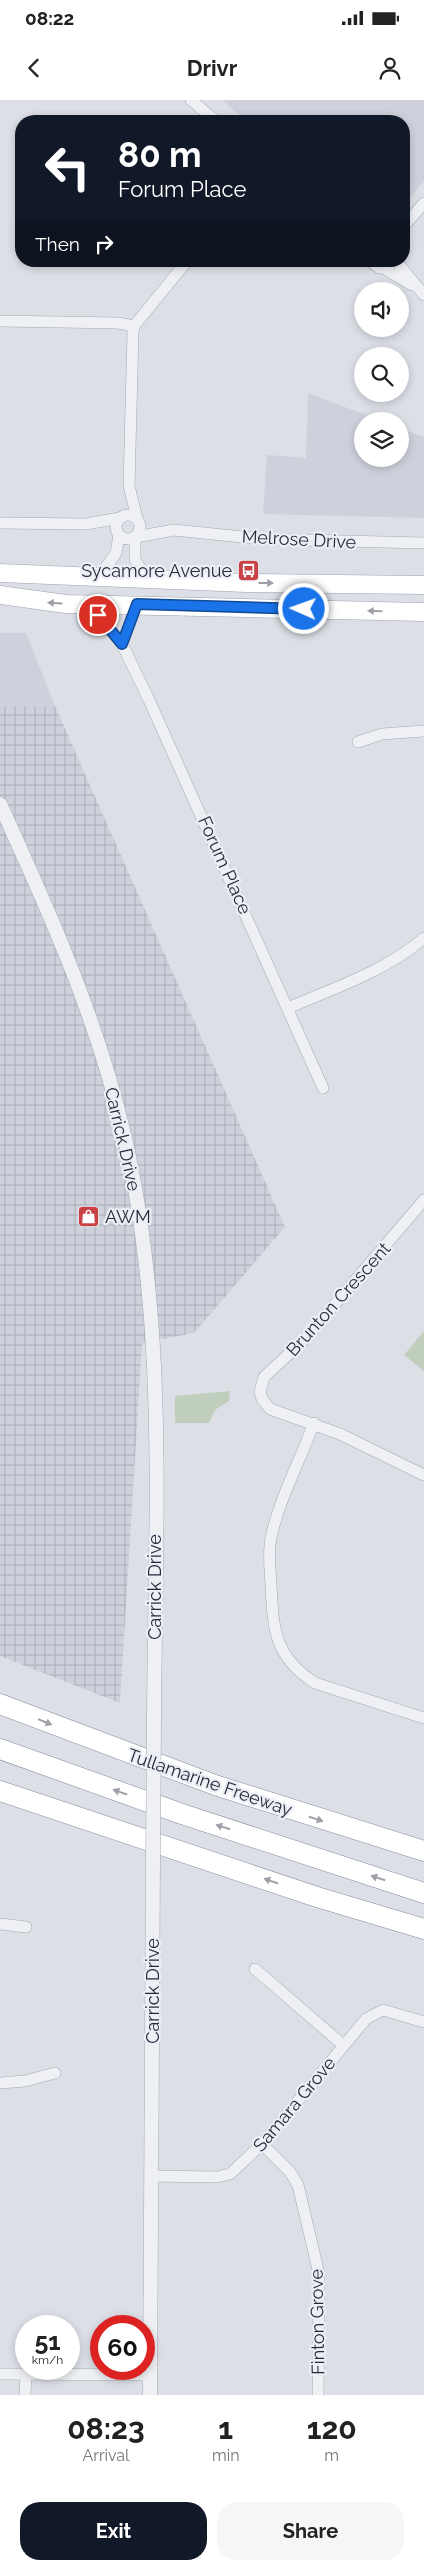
<!DOCTYPE html>
<style>
body{margin:0;font-family:Raleway,sans-serif;background:#f6f6f6;color:#222;height:100vh;display:flex;flex-direction:column;font-size:19px;white-space:nowrap}
*{box-sizing:border-box;margin:0}
p{font-size:16px;color:#767676}
.icon{flex:none;width:28px;height:28px;fill:none;stroke:currentColor;stroke-width:2;stroke-linecap:round;stroke-linejoin:round}
.map{position:relative;height:2295px;overflow:hidden}
.details{display:flex;flex-direction:column;background:#fff;flex:1}
.details>*{flex:none}
.hud{position:absolute;left:15px;top:15px;width:395px;height:152px;border-radius:20px;box-shadow:0 2px 8px #0003;background:#111827;color:#fff;overflow:hidden}
.controls{position:absolute;left:354px;top:182px;display:grid;gap:10px}
.controls a{display:grid;place-items:center;width:55px;height:55px;border-radius:50%;background:#fff;box-shadow:0 2px 8px #0003;font-size:25px}
.speed{position:absolute;left:15px;top:2215px;display:flex;gap:10px;font-size:25px;font-weight:700;text-align:center}
.speed>*{display:grid;place-content:center;width:65px;height:65px;border-radius:50%;background:#fff;box-shadow:0 2px 8px #0003;line-height:1}
.speed small{font-size:12px;font-weight:400}
.speed .limit{border:8px solid #d22;background:#fff;color:#111}
.pin{position:absolute;display:grid;place-items:center;width:42px;height:42px;color:#fff;margin:-21px;border:2px solid #fff;border-radius:50%;box-shadow:0 1px 5px #0007}
.me{position:absolute;width:55px;margin:-28px;rotate:272deg;stroke-linejoin:round;filter:drop-shadow(0 0 4px #0008)}
.turn{display:flex;align-items:center;gap:18px;height:105px;padding:0 20px;font-size:22px}
.turn .icon{width:65px;height:65px;stroke-width:2.5}
.turn b{display:block;font-size:35px;line-height:42px}
.then{display:flex;align-items:center;height:48px;padding:0 20px;background:#0003;gap:10px;font-size:19px}
.eta{display:flex;justify-content:space-evenly;align-items:center;height:85px;text-align:center}
.eta b{font-size:30px;font-weight:700;line-height:35px}
.cta{display:flex;gap:10px;margin-top:auto;padding:10px 20px}
.cta a{flex:1;height:58px;border-radius:20px;background:#111827;color:#fff;font-size:20px;font-weight:700;line-height:58px;text-align:center}
.cta a+a{background:#f6f6f6;color:#222}
.status{display:flex;justify-content:space-between;align-items:center;height:35px;padding:0 25px;background:#fff;direction:ltr}
.status svg{height:14px;fill:currentColor}
header{display:flex;justify-content:space-between;align-items:center;height:65px;padding:0 20px;background:#fff;font-size:22px;font-weight:700}
.map>svg:first-child{display:block}
.built{fill:#ced1db}
.industrial{fill:url(#industrial-grid)}
.park{fill:#c0cfbd}
.lines{fill:none;stroke-linecap:round;stroke-linejoin:round}
.minor-casing{stroke:#a5a9b3;stroke-width:12}
.tertiary-casing{stroke:#a5a9b3;stroke-width:15}
.primary-casing{stroke:#9ca2b1;stroke-width:19}
.motorway-casing{stroke:#848a9c;stroke-width:21}
.minor{stroke:#eff0f4;stroke-width:11}
.tertiary{stroke:#eff0f4;stroke-width:14}
.primary{stroke:#fff;stroke-width:18}
.motorway{stroke:#fff;stroke-width:20}
.tertiary-bridge-casing{stroke:#a5a9b3;stroke-width:15;stroke-linecap:butt}
.tertiary-bridge{stroke:#eff0f4;stroke-width:14}
.oneway{fill:#9da0a7}
.route-casing{stroke:#114b97;stroke-width:12}
.route{stroke:#1a73e8;stroke-width:9}
.labels{text-anchor:middle;dominant-baseline:central;stroke-width:4.5;stroke-linejoin:round;paint-order:stroke}
.street-label{font-size:18px;fill:#262b3b;stroke:#ebeef4}
.poi-label{font-size:18px;fill:#262b3b;stroke:#ebeef4;text-anchor:end}
</style>
<div class="status"><b>08:22</b><svg viewBox="0 0 49 12"><path d="M0 12V9h3v3zM5 12V6h3v6zM10 12V3h3v9zM15 12V0h3v12zM26 1h20v11H26zM47 4h2v5h-2z"/></svg></div>
<header><svg class="icon" aria-label="back" viewBox="0 0 24 24"><path d="M15 5l-7 7 7 7"/></svg>Drivr<svg class="icon" aria-label="person" viewBox="0 0 24 24"><circle cx="12" cy="8" r="4"/><path d="M4 21q1-7 8-7t8 7"/></svg></header>
<div class="map">
<svg width="424" height="2295" viewBox="0 0 424 2295">
<defs>
<pattern id="industrial-grid" width="8" height="8" patternUnits="userSpaceOnUse" patternTransform="scale(1.25)"><rect width="8" height="8" fill="#ced1db"/><path d="M0 4h8M4 0v8" fill="none" stroke="#b1b4bd"/></pattern>
</defs>
<rect width="100%" height="100%" fill="#dcdfe6"/>
<g class="built">
<path d="M222 0H424V81L404 105V21H247Z"/>
<path d="M308 293 382 321H362V359H400V328L424 337V418L263 414 267 355 306 358Z"/>
<path d="M0 533H26L55 606H0Z"/>
</g>
<path class="industrial" d="M0 606H55L285 1127 194 1233 142 1243 120 1603 0 1556Z"/>
<g class="park">
<path d="M424 1231V1271L404 1255Z"/>
<path d="M230 1291 229 1301 215 1310 209 1323H175V1296Z"/>
</g>
<g class="lines">
<defs>
<g id="minor">
<path d="M191 0 216 21"/>
<path d="M404 126 424 103"/>
<path d="M370 161 379 168 389 165"/>
<path d="M396 161 424 195"/>
<path d="M383 168 412 185"/>
<path d="M0 221 118 223 134 226"/>
<circle cx="128" cy="427" r="12"/>
<path d="M137 418 129 386 133 232 134 226 187 161"/>
<path d="M0 423 86 424 120 418"/>
<path d="M136 437 174 430 262 439 424 443"/>
<path d="M135 438V460L147 478"/>
<path d="M99 477 116 453 119 435"/>
<path d="M89 504 122 544 149 600 323 988"/>
<path d="M122 544 137 504"/>
<path d="M358 642 382 634 424 631"/>
<path d="M288 908C334 888 386 871 424 838"/>
<path d="M424 1100 305 1239 264 1277 260 1292 262 1299 270 1309 340 1334 424 1375"/>
<path d="M314 1323C300 1361 279 1399 271 1438 268 1453 270 1469 271 1484 273 1528 274 1557 315 1583L424 1618"/>
<path d="M0 1824 26 1827"/>
<path d="M255 1869 343 1945"/>
<path d="M0 1983 25 1981 55 1973"/>
<path d="M262 2044 290 2072 298 2085 319 2174 318 2295"/>
<path d="M151 2076 217 2077 230 2074 262 2044 366 1919 383 1910 424 1922"/>
<path d="M0 2274 150 2275"/>
<path d="M25 2295 26 2275"/>
</g>
<g id="tertiary">
<path d="M0 704C47 807 94 911 121 1022 169 1217 155 1421 154 1620"/>
<path d="M150 2295 153 1759"/>
</g>
<g id="primary">
<path d="M0 473 246 483 424 485"/>
<path d="M0 495 66 504 424 512"/>
</g>
<g id="motorway">
<path d="M0 1604 215 1685 424 1751"/>
<path d="M0 1649 182 1714 424 1793"/>
<path d="M0 1691 317 1797 424 1829"/>
</g>
</defs>
<use href="#minor" class="minor-casing"/>
<use href="#tertiary" class="tertiary-casing"/>
<use href="#primary" class="primary-casing"/>
<use href="#motorway" class="motorway-casing"/>
<use href="#minor" class="minor"/>
<use href="#tertiary" class="tertiary"/>
<use href="#primary" class="primary"/>
<use href="#motorway" class="motorway"/>
<defs>
<path id="tertiary-bridge" d="M153 1759 154 1620"/>
</defs>
<use href="#tertiary-bridge" class="tertiary-bridge-casing"/>
<use href="#tertiary-bridge" class="tertiary-bridge"/>
</g>
<defs><path id="oneway-solid" d="M-6-.8H1V-3.2L6.5 0L1 3.2V.8H-6Z" transform="scale(1.25)"/></defs>
<g class="oneway">
<use href="#oneway-solid" transform="translate(266 483)"/>
<use href="#oneway-solid" transform="translate(55 503) rotate(-177)"/>
<use href="#oneway-solid" transform="translate(375 511) rotate(-179)"/>
<use href="#oneway-solid" transform="translate(45 1622) rotate(22)"/>
<use href="#oneway-solid" transform="translate(120 1692) rotate(-161)"/>
<use href="#oneway-solid" transform="translate(316 1719) rotate(18)"/>
<use href="#oneway-solid" transform="translate(223 1727) rotate(-162)"/>
<use href="#oneway-solid" transform="translate(378 1778) rotate(-162)"/>
<use href="#oneway-solid" transform="translate(271 1781) rotate(-161)"/>
</g>
<g class="lines">
<defs>
<path id="route" d="M98 515 122 544 137 504 304 509"/>
</defs>
<use href="#route" class="route-casing"/>
<use href="#route" class="route"/>
</g>
<defs>
<symbol id="bus-square" viewBox="-11 -11 22 22"><rect x="-9" y="-9" width="18" height="18" rx="4" fill="#c94346" stroke="#ebeef4"/><path d="M-5-6H5V4H4V6H2V4H-2V6H-4V4H-5ZM-3.5-4V0h7V-4ZM-3.5 1.2v1.5H-2V1.2ZM2 1.2v1.5H3.5V1.2Z" fill="#fff"/></symbol>
<symbol id="shop-square" viewBox="-11 -11 22 22"><rect x="-9" y="-9" width="18" height="18" rx="4" fill="#c94346" stroke="#ebeef4"/><path d="M-5-2.5h2.3a2.7 3.5 0 0 1 5.4 0H5L5.5 6h-11ZM-1.5-2.5h3a1.5 2.3 0 0 0-3 0Z" fill="#fff"/></symbol>
</defs>
<g fill-rule="evenodd">
<use href="#bus-square" x="236" y="458" width="25" height="25"/>
<use href="#shop-square" x="76" y="1104" width="25" height="25"/>
</g>
<g class="labels">
<g class="street-label">
<text transform="translate(299 439) rotate(3)">Melrose Drive</text>
<text transform="translate(225 765) rotate(66)">Forum Place</text>
<text transform="translate(123 1039) rotate(77)">Carrick Drive</text>
<text transform="translate(338 1199) rotate(-48)">Brunton Crescent</text>
<text transform="translate(154 1487) rotate(-90)">Carrick Drive</text>
<text transform="translate(210 1682) rotate(19)">Tullamarine Freeway</text>
<text transform="translate(152 1891) rotate(-90)">Carrick Drive</text>
<text transform="translate(294 2004) rotate(-50)">Samara Grove</text>
<text transform="translate(317 2222) rotate(-91)">Finton Grove</text>
</g>
<g class="poi-label">
<text x="232" y="470">Sycamore Avenue</text>
<text x="105" y="1116" text-anchor="start">AWM</text>
</g>
</g>
</svg>
<div class="controls">
<a><svg class="icon" aria-label="sound" viewBox="0 0 24 24"><path d="M4 9h4l5-4v14l-5-4H4zM17 9q2 3 0 6"/></svg></a>
<a><svg class="icon" aria-label="search" viewBox="0 0 24 24"><circle cx="10" cy="10" r="6"/><path d="M15 15l6 6"/></svg></a>
<a><svg class="icon" aria-label="layers" viewBox="0 0 24 24"><path d="M12 4l9 5-9 5-9-5zM3 14l9 5 9-5"/></svg></a>
</div>
<div class="speed"><div>51<small>km/h</small></div><div class="limit">60</div></div>
<div class="pin" style="left:98px;top:515px;background:#d93025"><svg class="icon" aria-label="arrive" viewBox="0 0 24 24"><path d="M6 21V4h12l-3 4 3 4H6"/></svg></div>
<svg class="me" style="left:304px;top:509px" viewBox="-20 -20 40 40"><circle r="17" fill="#1a73e8" stroke="#fff" stroke-width="3"/><path d="M0-11L8 9 0 5-8 9z" fill="#fff"/></svg>
<div class="hud">
<div class="turn"><svg class="icon" aria-label="left" viewBox="0 0 24 24"><path d="M17 20v-9H6M10 6l-5 5 5 5"/></svg><div><b>80 m</b>Forum Place</div></div>
<div class="then">Then<svg class="icon" aria-label="right" viewBox="0 0 24 24"><path d="M7 20v-9h11M14 6l5 5-5 5"/></svg></div>
</div>
</div>
<section class="details">
<div class="eta">
<div><b>08:23</b><p>Arrival</p></div>
<div><b>1</b><p>min</p></div>
<div><b>120</b><p>m</p></div>
</div>
<div class="cta"><a>Exit</a><a>Share</a></div>
</section>
